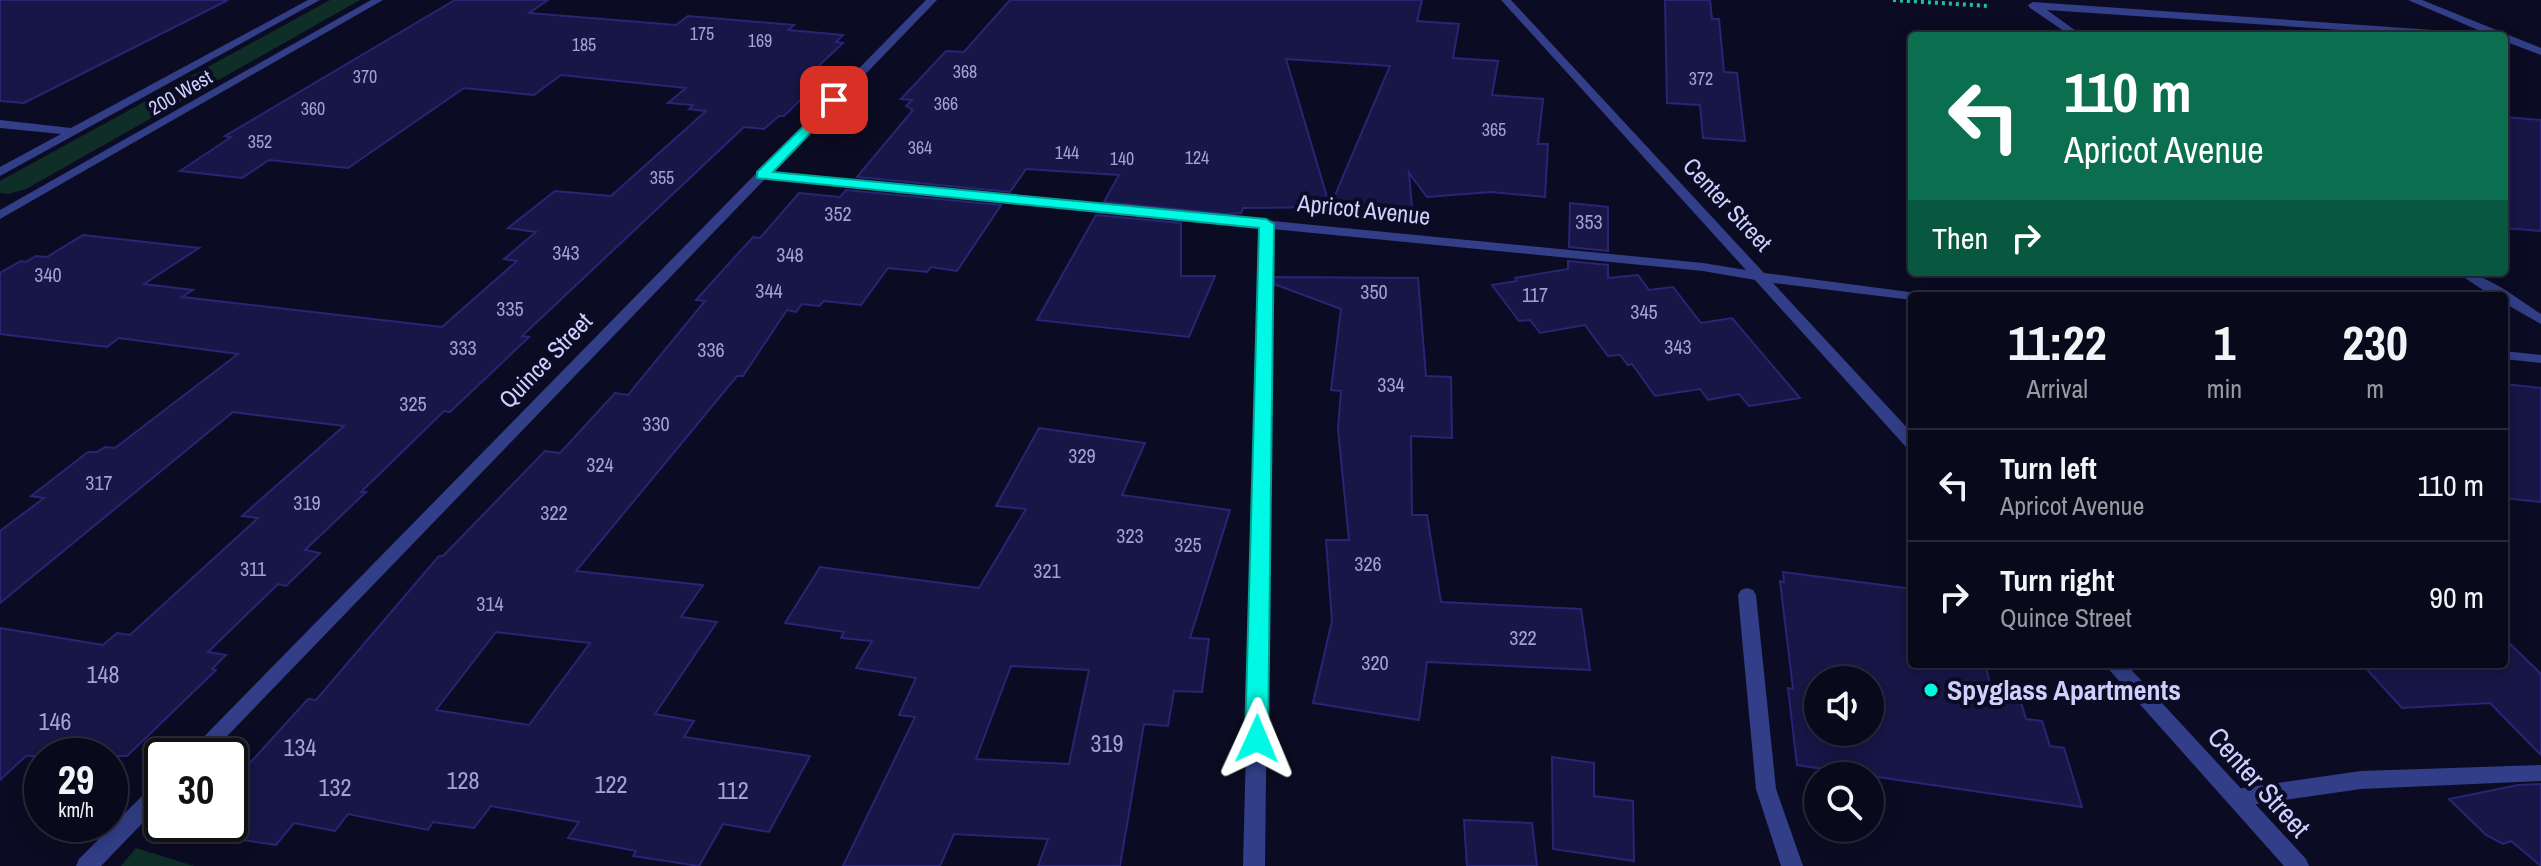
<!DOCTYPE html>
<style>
body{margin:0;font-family:"Archivo Narrow",sans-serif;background:#161727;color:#f1f3f6;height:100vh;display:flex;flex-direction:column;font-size:30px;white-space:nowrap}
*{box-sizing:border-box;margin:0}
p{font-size:26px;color:#989aa2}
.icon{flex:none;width:44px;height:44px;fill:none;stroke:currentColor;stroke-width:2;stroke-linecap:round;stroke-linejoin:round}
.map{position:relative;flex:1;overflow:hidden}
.side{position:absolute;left:1908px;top:292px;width:600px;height:376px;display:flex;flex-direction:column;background:#08091a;border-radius:8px;box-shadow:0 4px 20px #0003,0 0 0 2px #292a39}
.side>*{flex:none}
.hud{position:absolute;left:1908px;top:32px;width:600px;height:244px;border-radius:8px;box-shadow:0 4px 20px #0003,0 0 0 2px #292a39;background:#0b6e4f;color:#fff;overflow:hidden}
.buttons{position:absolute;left:1804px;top:666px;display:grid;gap:16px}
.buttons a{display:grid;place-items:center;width:80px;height:80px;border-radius:50%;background:#08091a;box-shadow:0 4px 20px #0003,0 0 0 2px #292a39;font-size:40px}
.speed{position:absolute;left:24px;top:738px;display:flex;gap:16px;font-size:40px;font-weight:700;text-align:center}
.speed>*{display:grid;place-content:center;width:104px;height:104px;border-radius:50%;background:#08091a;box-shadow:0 4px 20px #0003,0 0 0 2px #292a39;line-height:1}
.speed small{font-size:20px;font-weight:400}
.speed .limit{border:4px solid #111;border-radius:12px;background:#fff;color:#111}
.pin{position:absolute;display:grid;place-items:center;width:68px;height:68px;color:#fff;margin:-34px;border-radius:16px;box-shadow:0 4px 12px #0006}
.me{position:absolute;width:88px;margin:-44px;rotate:1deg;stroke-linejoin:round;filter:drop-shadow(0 0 6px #0008)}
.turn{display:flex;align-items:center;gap:28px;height:168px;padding:0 24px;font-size:36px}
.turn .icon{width:104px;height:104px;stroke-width:2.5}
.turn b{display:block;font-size:56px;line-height:68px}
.then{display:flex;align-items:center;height:76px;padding:0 24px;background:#0003;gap:16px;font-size:30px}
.eta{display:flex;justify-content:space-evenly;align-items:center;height:136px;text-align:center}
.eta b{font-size:48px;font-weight:700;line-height:56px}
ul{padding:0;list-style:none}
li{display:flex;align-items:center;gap:24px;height:112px;padding:0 24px;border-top:2px solid #292a39}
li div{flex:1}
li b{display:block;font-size:30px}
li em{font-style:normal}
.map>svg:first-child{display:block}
.green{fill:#0e2e27}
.building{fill:#171646;stroke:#272574;stroke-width:2;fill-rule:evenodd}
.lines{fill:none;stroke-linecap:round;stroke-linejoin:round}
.path{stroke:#22be99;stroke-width:4;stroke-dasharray:3 4;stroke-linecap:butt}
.lane{fill:#323e87;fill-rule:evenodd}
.street{fill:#323e87;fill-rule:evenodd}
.route{fill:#00f9e4;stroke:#00a294;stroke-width:2}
.poi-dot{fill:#00f9e4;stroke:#0b0c23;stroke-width:3}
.labels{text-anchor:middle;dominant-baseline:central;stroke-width:8;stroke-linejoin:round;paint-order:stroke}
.far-number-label{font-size:18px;fill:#a0a2d1}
.far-street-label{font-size:20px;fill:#ced1ff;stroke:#0b0c23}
.number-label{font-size:20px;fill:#a0a2d1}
.street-label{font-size:24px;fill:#ced1ff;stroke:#0b0c23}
.near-number-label{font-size:24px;fill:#a0a2d1}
.near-poi-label{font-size:28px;font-weight:bold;fill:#ced1ff;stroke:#0b0c23;text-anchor:start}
.near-street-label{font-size:28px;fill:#ced1ff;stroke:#0b0c23}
</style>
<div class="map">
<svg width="2541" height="866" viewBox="0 0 2541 866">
<rect width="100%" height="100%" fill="#0b0c23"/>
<g class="green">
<path d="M330 0H360L26 189 8 194 0 193V181Z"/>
<path d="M136 848 194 866H121Z"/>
</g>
<g class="building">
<path d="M0 0H228L24 103 0 101Z"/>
<path d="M455 0H548L529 13 676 25 688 16 794 25 788 30 843 35 836 42 843 43 809 75 824 77 784 116H779L764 129 744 127 522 336 529 337 450 412 444 411 361 492H366L305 550 320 553 286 586 278 584 208 652 226 655 212 669 216 670 127 756H26L0 780V628L103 645 117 633 130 635 258 518 242 516 344 426 233 412 0 603V531L44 498 31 496 88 452H97L105 447 115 448 238 354 119 338 107 347 0 334V273L21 261 26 262 36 256 47 257 83 235 199 248 144 284 193 290 182 297 442 327 517 261 504 259 536 232 508 228 555 191 611 196 706 111 689 109 693 105 668 103 686 88 561 75 534 95 464 88 348 168 269 160 242 178 180 171 231 137 225 136Z"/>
<path d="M1010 0H1422L1417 21 1459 24 1453 58 1498 61 1492 95 1543 99 1538 144H1548L1545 197 1491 192 1427 197 1409 173 1412 207 1328 210 1330 207 1243 208 1241 213 1227 214 1104 202 1119 175 1026 169 1010 192 857 177 913 110 906 106 912 100 901 99 946 51 964 52ZM1286 59 1390 66 1330 207Z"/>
<path d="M1665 0H1710L1712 19H1719L1724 72 1737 73 1745 141 1703 138 1700 105 1667 103Z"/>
<path d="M2504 117 2541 120V231L2504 228Z"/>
<path d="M846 190 1001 205 957 271 931 267 927 272 888 268 861 305 824 301 819 306 802 304 796 312 787 310 743 376H737L576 571 703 585 681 617 717 622 655 714 694 721 684 737 810 756 769 832 723 824 699 866 633 856 636 851 568 838 579 822 491 806 474 828 433 822 428 830 348 814 335 831 294 823 276 845 230 838V785L308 699 316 700 439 556H443L545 451 560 453 615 393 628 395 705 301 696 300 753 237 760 238 799 193 840 197ZM496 632 590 643 529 725 436 710Z"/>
<path d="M1570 203 1608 207V251L1569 247Z"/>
<path d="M1096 215 1181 223V276H1215L1189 337 1037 320Z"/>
<path d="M1568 261 1608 265V278L1638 275 1649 290 1673 287 1701 323 1732 318 1800 398 1749 406 1739 394 1708 400 1700 389 1655 396 1632 364 1628 365 1620 355 1608 356 1585 325 1540 333 1530 320 1519 321 1492 285 1517 281 1515 278 1568 269Z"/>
<path d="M1274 277 1418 278 1426 376 1451 377 1452 438 1411 436 1412 515H1427L1441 602 1581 609 1590 670 1427 662 1419 720 1313 703 1332 621 1326 540H1349L1338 429 1341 391 1331 390 1341 309 1274 284Z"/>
<path d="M2504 384 2541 388V502L2504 498Z"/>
<path d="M1039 428 1145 443 1122 495 1230 510 1190 638 1209 639 1202 692 1174 691 1168 726 1144 724 1120 866H1038L1048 839 954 834 940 866H843L915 717 899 715 916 678 856 668 872 641 841 638 844 632 785 623 820 567 979 588 1026 509 996 506ZM1011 666 1089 670 1069 764 976 759Z"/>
<path d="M1783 572 1912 589V664H1985L1993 695 2020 699 2026 719 2042 721 2050 746 2064 748 2082 807 1797 765 1788 688 1793 689 1780 581 1784 582ZM1818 680H1870V732H1818Z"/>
<path d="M2504 638 2541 674V755L2490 703 2402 708 2362 664H2504Z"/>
<path d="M1552 757 1594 763V796L1633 801 1634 861 1553 849Z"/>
<path d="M2541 784V866L2511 841 2503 844 2486 835 2449 799 2518 785Z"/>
<path d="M1464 820 1532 823 1537 866H1467Z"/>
</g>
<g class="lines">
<path class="path" d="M1893 0 1988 6"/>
<g class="lane">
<path d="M1747 588 1753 590 1756 595 1776 789 1803 866H1781L1756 789 1738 595 1741 590Z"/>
<path d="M2541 765V781L2361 789 2236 807 2229 804 2225 798 2229 792 2236 789 2361 771Z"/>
</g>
<g class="street">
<path d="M308 0H320L0 176V167L61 134 0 128V120L71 128Z"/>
<path d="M371 0H383L0 219V210Z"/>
<path d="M926 0H937L771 172 1703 263 1746 270 1501 0H1511L1764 273 1917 293 1919 296H1912V300L1773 283 1912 433V448L1906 447 1755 280 1703 271 1272 229 1265 866H1243L1259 228 765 179 208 756H185Z"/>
<path d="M2408 0H2422L2541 48V55L2504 41V36H2492Z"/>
<path d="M2033 2 2476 33 2481 36H2430L2047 10 2083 36H2071L2030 8 2028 5Z"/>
<path d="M2456 272C2486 272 2516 298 2541 314V324L2504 303V296H2492Z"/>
<path d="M2504 351 2541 355V363L2504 359Z"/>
<path d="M2104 664H2126L2306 859 2309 866H2284Z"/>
<path d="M162 780V803L101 866H76L79 859 155 783Z"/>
</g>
</g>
<path class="route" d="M834 96 841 100 839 103 773 172 1266 219 1274 224 1268 739 1265 746 1257 748 1248 746 1245 739 1259 228 757 178V172Z"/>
<circle class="poi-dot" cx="1931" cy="690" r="8"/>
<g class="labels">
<g class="far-number-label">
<text x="702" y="33">175</text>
<text x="760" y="40">169</text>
<text x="584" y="44">185</text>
<text x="965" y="71">368</text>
<text x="365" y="76">370</text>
<text x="1701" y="78">372</text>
<text x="946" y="103">366</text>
<text x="313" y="108">360</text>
<text x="1494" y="129">365</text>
<text x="260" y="141">352</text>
<text x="920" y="147">364</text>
<text x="1067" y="152">144</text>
<text x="1197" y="157">124</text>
<text x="1122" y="158">140</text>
<text x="662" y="177">355</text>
</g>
<g class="far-street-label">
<text transform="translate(180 92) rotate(-30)">200 West</text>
</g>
<g class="number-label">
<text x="838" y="213">352</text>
<text x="1589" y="221">353</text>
<text x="566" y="252">343</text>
<text x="790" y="254">348</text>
<text x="48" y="274">340</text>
<text x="769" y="290">344</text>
<text x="1374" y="291">350</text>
<text x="1535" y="294">117</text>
<text x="510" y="308">335</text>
<text x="1644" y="311">345</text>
<text x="1678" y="346">343</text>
<text x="463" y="347">333</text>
<text x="711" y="349">336</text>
<text x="1391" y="384">334</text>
<text x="413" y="403">325</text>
<text x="656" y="423">330</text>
<text x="1082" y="455">329</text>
<text x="600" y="464">324</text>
<text x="99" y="482">317</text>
<text x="307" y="502">319</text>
<text x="554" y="512">322</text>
<text x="1130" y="535">323</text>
<text x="1188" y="544">325</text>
<text x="1368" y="563">326</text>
<text x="253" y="568">311</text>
<text x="1047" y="570">321</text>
<text x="490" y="603">314</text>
<text x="1523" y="637">322</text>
<text x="1375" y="662">320</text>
</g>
<g class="street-label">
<text transform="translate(1728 204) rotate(47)">Center Street</text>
<text transform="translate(1364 209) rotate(6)">Apricot Avenue</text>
<text transform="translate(545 360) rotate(-46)">Quince Street</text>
</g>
<g class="near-number-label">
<text x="103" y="674">148</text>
<text x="55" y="721">146</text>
<text x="1107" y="743">319</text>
<text x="300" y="747">134</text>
<text x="463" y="780">128</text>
<text x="611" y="784">122</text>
<text x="335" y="787">132</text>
<text x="733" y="790">112</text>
</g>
<g class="near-poi-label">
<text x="1947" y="690">Spyglass Apartments</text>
</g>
<g class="near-street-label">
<text transform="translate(2259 782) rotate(48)">Center Street</text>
</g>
</g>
</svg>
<div class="buttons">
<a><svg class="icon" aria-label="sound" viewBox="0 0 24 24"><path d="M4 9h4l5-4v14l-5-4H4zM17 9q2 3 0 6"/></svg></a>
<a><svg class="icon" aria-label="search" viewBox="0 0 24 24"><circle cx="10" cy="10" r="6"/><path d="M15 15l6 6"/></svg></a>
</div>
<div class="speed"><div>29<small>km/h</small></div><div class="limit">30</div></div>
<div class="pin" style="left:834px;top:100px;background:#d93025"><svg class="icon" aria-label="arrive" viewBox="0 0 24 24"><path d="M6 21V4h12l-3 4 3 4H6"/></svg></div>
<svg class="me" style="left:1257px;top:739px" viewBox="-20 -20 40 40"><path d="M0-17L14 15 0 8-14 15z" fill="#00f9e4" stroke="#fff" stroke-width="4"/></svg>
<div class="hud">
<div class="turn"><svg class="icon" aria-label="left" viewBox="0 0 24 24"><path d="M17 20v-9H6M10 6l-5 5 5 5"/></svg><div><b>110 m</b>Apricot Avenue</div></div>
<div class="then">Then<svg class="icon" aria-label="right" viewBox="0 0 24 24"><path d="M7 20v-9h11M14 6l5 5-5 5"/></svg></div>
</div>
<section class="side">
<div class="eta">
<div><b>11:22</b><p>Arrival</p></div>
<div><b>1</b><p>min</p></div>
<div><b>230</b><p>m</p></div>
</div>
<ul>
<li><svg class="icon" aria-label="left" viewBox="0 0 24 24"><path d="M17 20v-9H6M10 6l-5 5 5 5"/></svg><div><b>Turn left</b><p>Apricot Avenue</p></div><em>110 m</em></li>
<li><svg class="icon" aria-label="right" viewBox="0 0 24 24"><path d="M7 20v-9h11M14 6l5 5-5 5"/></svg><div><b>Turn right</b><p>Quince Street</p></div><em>90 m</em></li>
</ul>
</section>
</div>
